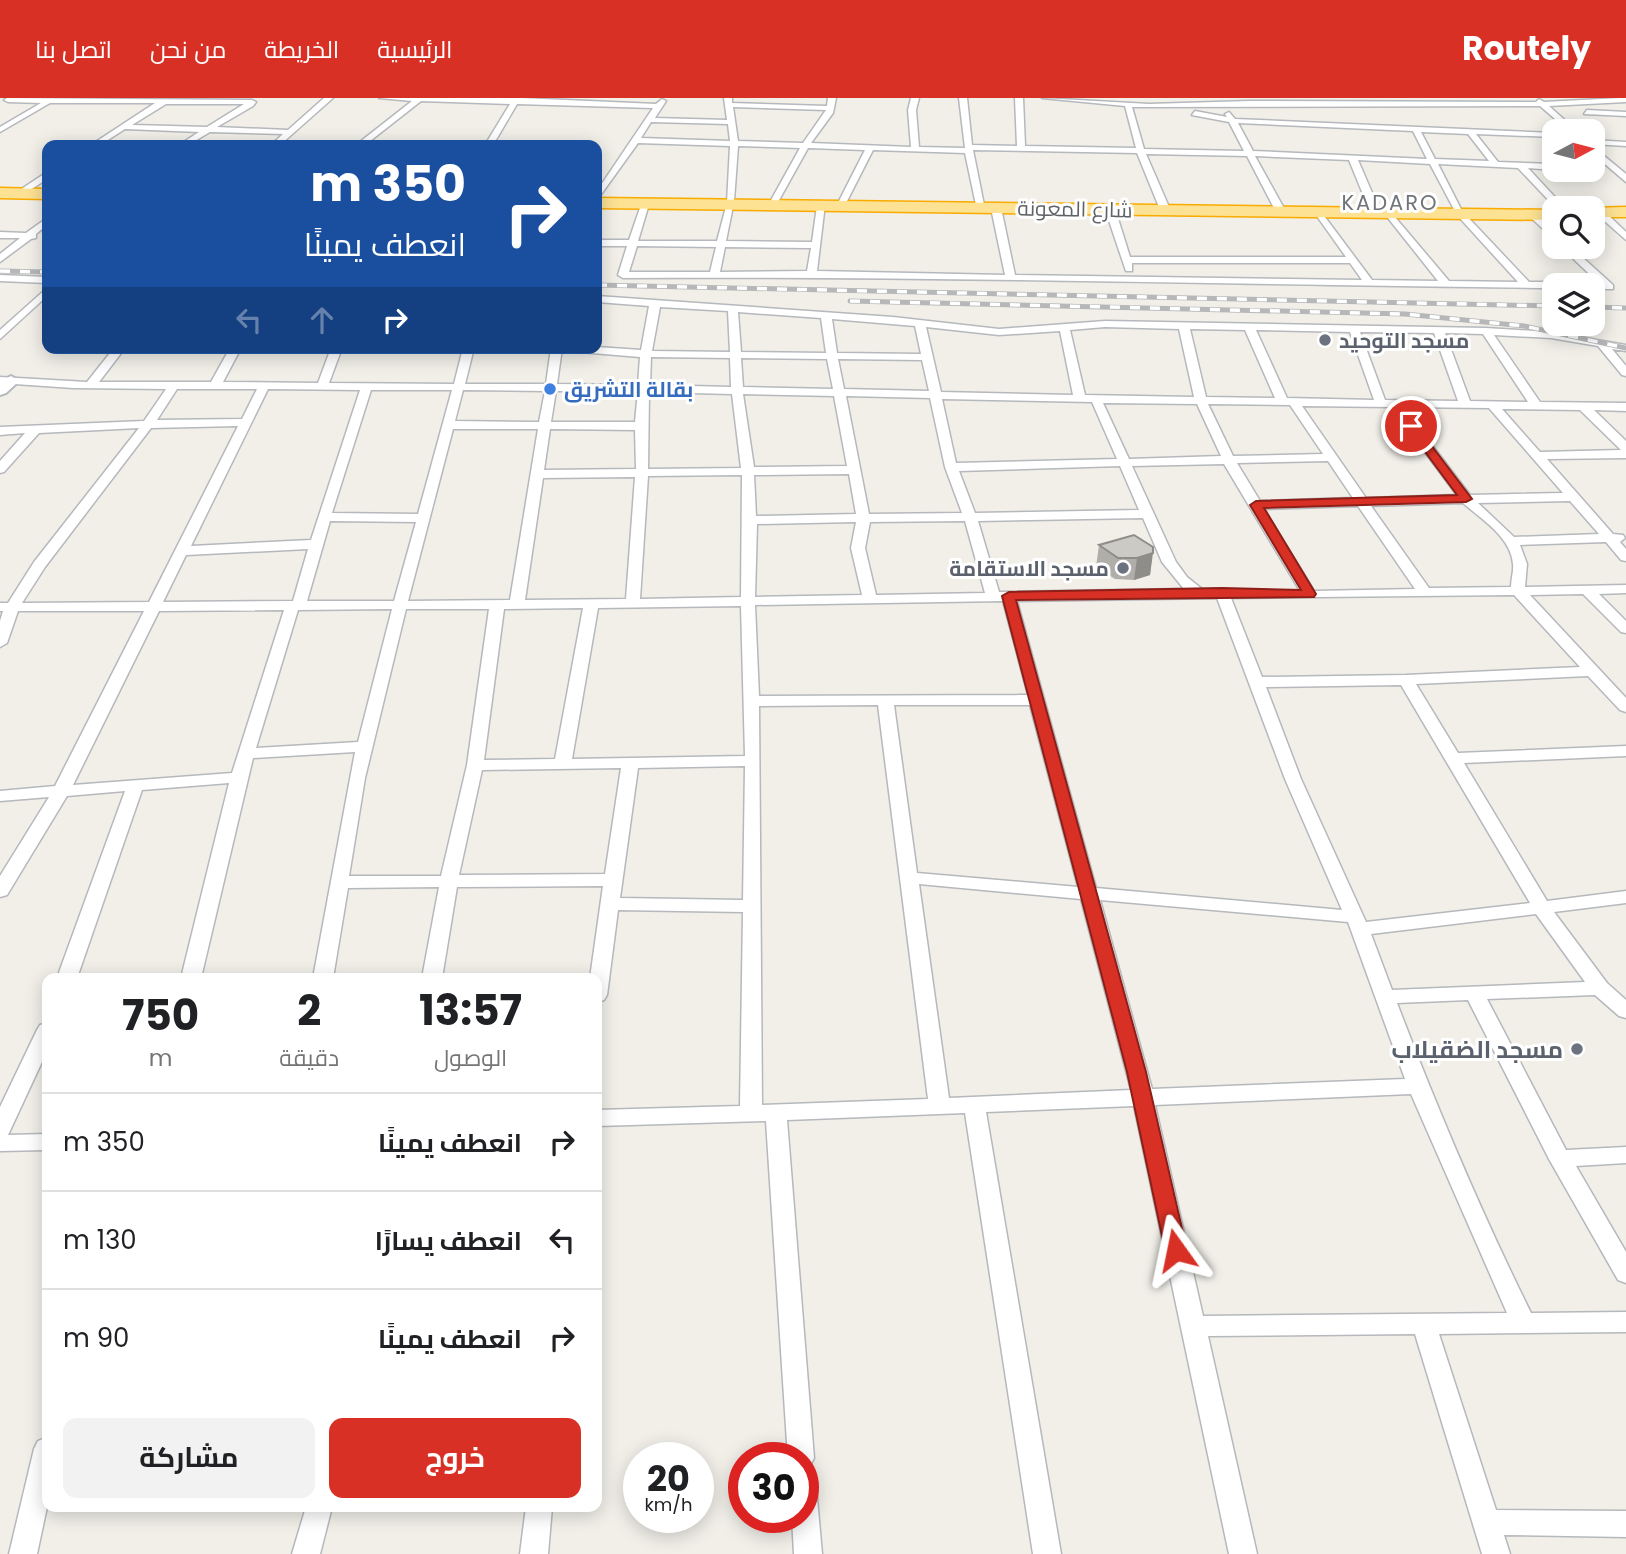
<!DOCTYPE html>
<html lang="ar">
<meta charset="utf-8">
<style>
body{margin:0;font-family:Poppins,Cairo,sans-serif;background:#f2f2f2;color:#202124;direction:rtl;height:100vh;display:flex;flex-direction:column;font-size:26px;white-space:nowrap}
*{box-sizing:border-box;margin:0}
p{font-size:23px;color:#757577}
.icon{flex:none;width:38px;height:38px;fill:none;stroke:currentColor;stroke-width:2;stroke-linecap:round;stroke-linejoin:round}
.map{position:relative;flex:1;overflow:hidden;direction:ltr}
.sheet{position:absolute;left:42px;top:875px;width:560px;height:539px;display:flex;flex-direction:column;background:#fff;border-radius:14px;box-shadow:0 4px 18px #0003;direction:rtl}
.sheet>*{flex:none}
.top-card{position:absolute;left:42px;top:42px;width:560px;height:214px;border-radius:14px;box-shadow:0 4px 18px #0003;direction:rtl;background:#1a4fa0;color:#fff;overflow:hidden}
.needle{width:46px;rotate:83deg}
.fabs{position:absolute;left:1542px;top:21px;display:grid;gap:14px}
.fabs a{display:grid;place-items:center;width:63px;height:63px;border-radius:14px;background:#fff;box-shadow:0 4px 18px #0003;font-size:35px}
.speed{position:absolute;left:623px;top:1344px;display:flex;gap:14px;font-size:35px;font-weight:700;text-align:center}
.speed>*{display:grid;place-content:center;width:91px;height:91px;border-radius:50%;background:#fff;box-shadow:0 4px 18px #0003;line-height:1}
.speed small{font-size:18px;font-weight:400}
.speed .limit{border:10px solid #d22;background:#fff;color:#111}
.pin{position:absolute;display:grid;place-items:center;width:60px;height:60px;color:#fff;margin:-30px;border:4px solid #fff;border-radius:50%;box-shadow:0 2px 7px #0007}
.me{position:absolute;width:77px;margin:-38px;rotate:348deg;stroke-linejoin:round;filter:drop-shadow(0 0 5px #0008)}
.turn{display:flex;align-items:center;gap:24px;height:147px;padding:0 21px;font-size:32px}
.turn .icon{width:91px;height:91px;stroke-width:2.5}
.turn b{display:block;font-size:49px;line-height:60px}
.lanes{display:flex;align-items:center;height:66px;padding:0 21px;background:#0003;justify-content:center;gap:35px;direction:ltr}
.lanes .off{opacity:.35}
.eta{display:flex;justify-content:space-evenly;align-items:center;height:119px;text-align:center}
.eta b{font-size:42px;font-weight:700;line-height:49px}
.cta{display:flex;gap:14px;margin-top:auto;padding:14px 21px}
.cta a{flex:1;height:80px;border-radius:14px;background:#d93025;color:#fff;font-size:28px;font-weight:700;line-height:80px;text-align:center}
.cta a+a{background:#f2f2f2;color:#202124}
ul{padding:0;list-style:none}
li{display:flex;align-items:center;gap:21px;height:98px;padding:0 21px;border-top:2px solid #e0e0e0}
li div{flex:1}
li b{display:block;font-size:26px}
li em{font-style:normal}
header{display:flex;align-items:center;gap:42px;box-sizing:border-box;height:98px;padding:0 35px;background:#d93025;color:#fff}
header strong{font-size:33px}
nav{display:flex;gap:38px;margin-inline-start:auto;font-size:24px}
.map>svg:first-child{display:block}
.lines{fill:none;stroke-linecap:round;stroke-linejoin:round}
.street-casing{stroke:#b5b8bc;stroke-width:3}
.secondary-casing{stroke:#b6babf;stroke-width:4}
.highway-casing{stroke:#f9ab00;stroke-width:3}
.street{fill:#fff;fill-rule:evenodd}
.secondary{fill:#fff;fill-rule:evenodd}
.highway{fill:#fde293;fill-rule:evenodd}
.rail-casing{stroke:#b6b7b8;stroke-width:5}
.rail{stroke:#fff;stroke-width:3.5;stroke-dasharray:10;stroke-linecap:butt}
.wall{fill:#afaea9}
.shaded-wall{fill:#8f8d8a}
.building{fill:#cccac5;stroke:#8f8d8a;stroke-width:2}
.route{fill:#d93025;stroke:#8d1f18;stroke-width:2}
.worship-dot{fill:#6b7280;stroke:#fff;stroke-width:2.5}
.shop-dot{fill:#3f7fe0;stroke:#fff;stroke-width:2.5}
.labels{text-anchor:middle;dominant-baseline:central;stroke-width:6;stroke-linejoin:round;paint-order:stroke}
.far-neighbourhood-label{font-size:21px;letter-spacing:2px;fill:#70757a;stroke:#fff}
.far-street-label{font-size:21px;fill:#5f6368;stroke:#fff}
.far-worship-label{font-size:21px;font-weight:bold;fill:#5b616d;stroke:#fff;text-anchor:start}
.far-shop-label{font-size:21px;font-weight:bold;fill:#366cbe;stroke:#fff;text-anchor:start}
.worship-label{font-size:24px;font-weight:bold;fill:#5b616d;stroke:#fff;text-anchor:end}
</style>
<header>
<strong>Routely</strong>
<nav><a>الرئيسية</a><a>الخريطة</a><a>من نحن</a><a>اتصل بنا</a></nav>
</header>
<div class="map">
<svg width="1626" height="1456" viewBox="0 0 1626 1456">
<rect width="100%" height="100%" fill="#f1efe8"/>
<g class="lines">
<defs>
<g id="street">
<path d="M7 0 252 2 256 4 253 8 217 29 288 32 324 0H333L280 47H271L283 36 210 34 188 47H179L199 34 125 31 100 47H91L155 5H50L0 34V29L41 5 8 4 4 2ZM166 6H244L207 29 132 27Z"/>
<path d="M379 0H521L656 6 662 1 666 3 655 20 727 22 724 0H732V5L827 8 828 0H836L833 15 811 45 911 49 908 12 911 0H919L916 12 919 49 965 50 959 0H967L972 47 1017 48 1015 0H1023L1025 48 1136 50 1125 8 1042 0 1149 6 1249 3 1536 4 1539 1 1544 4 1620 0H1626V4L1549 8 1577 33H1569L1540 8 1132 9 1144 51 1244 53 1229 24 1192 17 1195 13 1227 19 1225 16 1229 14 1235 21 1554 35V39L1476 36 1498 64 1554 66V72L1528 70 1565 110H1556L1518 70 1438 66 1462 113 1529 184H1557L1562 187H1554V190C1244 187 933 178 623 180L618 177 627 148H597V142H629L642 104 649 106 638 143H717L727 105 730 48 638 45 597 102V93L653 10 517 6 493 47H485L510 6 421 3 365 47H356L412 3ZM733 9 826 12 803 45 738 43ZM651 24 728 26 730 43 641 40ZM1238 25 1413 33 1427 61 1253 53ZM1421 34 1468 36 1489 63 1435 61ZM738 48 800 50 770 104 774 107 778 104 808 50 865 52 838 105 842 108 846 105 873 52 965 55 976 107 980 110 984 107 973 52 1137 55 1159 109 1164 112 1169 109 1146 56 1247 58 1276 114 1281 117 1286 114 1255 58 1349 62 1369 111 1374 114 1379 111 1358 62 1430 66 1457 117 1518 184 1449 183 1389 112 1384 115 1438 183 1372 182 1319 111 1314 114 1346 159H1130L1115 111 1110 108 1105 111 1126 173H1132V165H1350L1362 182 1015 177 1001 110 996 107 991 110 1005 177 817 173 825 106 817 108 812 144 726 143 734 103ZM637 148 716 149 710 174H629ZM725 149 811 150 807 173 720 174Z"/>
<path d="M1587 12 1626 14V18L1584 16Z"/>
<path d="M1592 42 1626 44V48L1592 46Z"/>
<path d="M1592 48 1626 76V84L1592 55Z"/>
<path d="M47 74V81L21 98 14 96Z"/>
<path d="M1529 114H1535L1554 133V141L1529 118Z"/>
<path d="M1600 115H1606L1626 134V142L1600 119Z"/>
<path d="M47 120V127L36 136V140L31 141 0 164V156L20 140H0V134L26 135Z"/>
<path d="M1561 149H1571L1613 187V191H1605Z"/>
<path d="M0 177 47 179V185L0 183Z"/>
<path d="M47 190V198L0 241V232Z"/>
<path d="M597 198 893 219 999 231 1105 223 1486 230 1551 234 1626 247V253L1612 251 1626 268V278L1622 277 1598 248 1551 240 1494 237 1540 304 1626 305V313L1594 312 1626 343V360L1547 361 1613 436 1623 437 1625 440 1620 444 1626 451V463L1621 462 1606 444 1520 447 1527 466 1525 489 1626 487V495L1599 496 1626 523V535L1621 534 1583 496 1530 497 1626 600V614L1620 612 1588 578 1416 586 1458 655 1626 648V658L1464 665 1547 803 1626 793V805L1554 814 1607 885 1626 902V920L1619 918 1595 897 1487 901 1566 1052 1626 1049V1065L1576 1068 1626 1154V1185L1618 1182 1549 1061 1468 902 1397 905C1437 1010 1481 1114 1531 1215L1626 1214V1234L1439 1236 1496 1412 1626 1413V1439L1504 1437 1510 1456H1482L1415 1236 1208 1238 1257 1456H1229L1134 1008 986 1014 1061 1456H1033L965 1015 787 1022 814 1360 810 1368 803 1371V1360H788L766 1023 597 1028V1012L740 1008 743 814 618 812 607 897 604 902 597 904V880H590L603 788 457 789 442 880H422L439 789 348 790 333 880H313L355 654 253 660 201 880H181L229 685 142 692 77 880H57L125 693 67 698 7 797 0 799V778L49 699 0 703V693L55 688 144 513H18L7 545 0 549V523L3 513H0V505H8L34 464 139 330 39 335 4 374 0 375V363L25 335 0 337V329L144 323 166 291 73 290 0 285V279L87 284 114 250H125L99 284H211L230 250H241L223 284 318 285 331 250H342L329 285 454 286 463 250H474L465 286H546L551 250H562L557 286 638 287 640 259 568 253 563 250 597 249 641 252 649 208 597 204ZM660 209 728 213 730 254 652 253ZM738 214 821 220 826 255 741 254ZM832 221 915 228 921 256 837 255ZM926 229 999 237 1060 233 1073 297 941 294ZM1105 229 1179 231 1194 299 1085 297 1070 232ZM1190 231 1245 232 1275 300 1206 299ZM1256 232 1350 234 1374 302 1287 300ZM1360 234 1434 235 1458 303 1385 302ZM1445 235 1483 236 1528 304 1470 303ZM651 259 730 260 731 289 650 287ZM741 260 827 261 833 291 743 289ZM838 261 922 262 929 293 844 291ZM177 291H257L242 321 157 322ZM268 291 360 292 311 442 191 448ZM371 292H452L418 416 332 415ZM463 292 545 293 539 324 455 323ZM556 293H638L635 324H551ZM649 294 732 296 741 370 648 371ZM743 296 834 298 847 368 754 369ZM846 298 930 300 945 369 962 415 869 416ZM942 301 1092 304 1117 361 956 365ZM1103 305 1197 306 1221 358 1129 361ZM1208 306 1290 307 1323 356 1233 358ZM1302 308 1391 309 1457 397 1366 400ZM1403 309 1489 310 1563 395 1470 397ZM1502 311 1580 312 1621 352 1540 354ZM238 328 149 504 22 505 45 469 151 330ZM453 331H538L510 502 408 503ZM550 331 635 332 636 371 544 372ZM1328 363 1353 400 1260 403 1237 365ZM1224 366 1300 493 1202 491 1187 479 1176 464 1132 368ZM1120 368 1139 412 975 415 959 373ZM849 376 856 416 756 418 754 377ZM742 377 741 499 640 501 648 378ZM635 379 626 501 525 502 543 380ZM1570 403 1599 436 1514 439 1478 405ZM1463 405C1481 421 1511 439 1513 466 1514 473 1511 481 1511 489L1429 490 1371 408ZM1358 408 1415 491 1314 493 1264 411ZM1143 420 1162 464 1184 491 999 494 978 423ZM330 423 416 424 394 503H307ZM965 423 985 495 876 497 865 450 870 424ZM856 424 851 450 862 497 755 499 757 426ZM308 451 293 503 163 504 186 457ZM1514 497 1580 569 1406 577 1262 579 1231 500ZM1217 500 1285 681 1342 812 1096 790 1017 503ZM1003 503 1028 597 759 598 755 507ZM741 508 745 658 572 661 598 510ZM583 510 555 661 484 662 504 511ZM392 511 358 644 256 650 298 512ZM406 511H489L467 667 441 778H349L365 680ZM284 512 232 675 73 687 159 513ZM1401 587 1530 805 1366 824 1301 681 1266 589ZM878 607 928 1001 762 1007 759 608ZM894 607H1030L1078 789 917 775ZM745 668 743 802 620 800 638 670ZM621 670 605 776 459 777 482 672ZM919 786 1081 801 1131 992 949 1000ZM1100 802 1348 824 1405 981 1152 991ZM1536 816 1585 884 1392 892 1371 836ZM1411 996 1507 1215 1203 1218 1155 1007Z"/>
<path d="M47 925V953L8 1037 47 1036V1052L0 1053V1009L37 932 40 927Z"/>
<path d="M47 1339V1409L37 1456H9L34 1351 38 1343Z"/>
<path d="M803 1377 812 1380 816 1389 822 1456H794L792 1419H803Z"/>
<path d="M306 1409H332L320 1456H292Z"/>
<path d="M526 1409H552L548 1456H520Z"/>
</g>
<path id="secondary" d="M11 278 19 283 6 295 0 297V284Z"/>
<g id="highway">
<path d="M0 90 47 91V101L0 100Z"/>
<path d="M597 100 1554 112V122L597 110Z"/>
<path d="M1626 109V119H1592V110H1587Z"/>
</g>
</defs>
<use href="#street" class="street-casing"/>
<use href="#secondary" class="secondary-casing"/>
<use href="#highway" class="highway-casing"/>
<use href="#street" class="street"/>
<use href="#secondary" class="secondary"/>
<use href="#highway" class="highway"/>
<defs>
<g id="rail">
<path d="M0 173 47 174"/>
<path d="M597 187 1554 208"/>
<path d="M850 203 1405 216 1524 228 1626 250"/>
<path d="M1592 209 1626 210"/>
</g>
</defs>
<use href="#rail" class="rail-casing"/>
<use href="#rail" class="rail"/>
</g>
<path class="wall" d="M1099 447 1153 449 1150 477 1134 482 1115 481 1096 469Z"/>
<path class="shaded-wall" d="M1153 455 1150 477 1134 482 1137 460Z"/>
<path class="building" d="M1134 437 1153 449V455L1137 460H1118L1099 447Z"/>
<path class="route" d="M1411 325 1415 326 1472 401 1466 404 1264 410 1316 496 1314 499 1016 502 1146 974 1187 1152 1183 1158 1176 1160 1169 1158 1165 1152 1127 974 1002 498 1009 494 1222 490 1301 492 1250 407 1256 403 1457 397 1406 328Z"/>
<g class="worship-dot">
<circle cx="1325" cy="242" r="7"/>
<circle cx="1123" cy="470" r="7"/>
<circle cx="1577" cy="951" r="7"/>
</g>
<circle class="shop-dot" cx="550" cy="291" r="7"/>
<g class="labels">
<g class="far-neighbourhood-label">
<text x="1390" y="104">KADARO</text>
</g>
<g class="far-street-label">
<text transform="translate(1075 111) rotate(1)">شارع المعونة</text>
</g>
<g class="far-worship-label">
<text x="1339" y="242">مسجد التوحيد</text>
<text x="1109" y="470" text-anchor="end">مسجد الاستقامة</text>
</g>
<g class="far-shop-label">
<text x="564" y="291">بقالة التشريق</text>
</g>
<g class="worship-label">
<text x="1563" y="951">مسجد الضقيلاب</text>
</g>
</g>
</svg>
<div class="fabs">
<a><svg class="needle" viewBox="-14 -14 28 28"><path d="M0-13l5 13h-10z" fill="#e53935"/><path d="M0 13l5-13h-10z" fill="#757577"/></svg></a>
<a><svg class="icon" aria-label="search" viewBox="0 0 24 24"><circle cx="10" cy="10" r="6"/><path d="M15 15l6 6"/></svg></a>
<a><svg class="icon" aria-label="layers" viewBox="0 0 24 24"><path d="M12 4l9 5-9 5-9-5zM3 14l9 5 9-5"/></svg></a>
</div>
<div class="speed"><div>20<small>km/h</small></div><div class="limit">30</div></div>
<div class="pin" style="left:1411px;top:328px;background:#d93025"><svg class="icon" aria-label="arrive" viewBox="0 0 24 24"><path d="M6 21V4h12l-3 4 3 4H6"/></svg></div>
<svg class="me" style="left:1176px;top:1152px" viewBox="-20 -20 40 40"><path d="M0-17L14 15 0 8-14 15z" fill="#d93025" stroke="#fff" stroke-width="4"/></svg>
<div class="top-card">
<div class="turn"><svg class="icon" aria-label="right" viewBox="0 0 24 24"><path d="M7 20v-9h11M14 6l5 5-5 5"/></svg><div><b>350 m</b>انعطف يمينًا</div></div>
<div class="lanes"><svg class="icon off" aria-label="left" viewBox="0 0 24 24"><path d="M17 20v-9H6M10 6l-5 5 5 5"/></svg><svg class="icon off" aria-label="ahead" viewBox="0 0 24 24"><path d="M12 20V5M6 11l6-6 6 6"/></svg><svg class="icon" aria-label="right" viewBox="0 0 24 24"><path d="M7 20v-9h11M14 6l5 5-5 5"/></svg></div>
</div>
<section class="sheet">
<div class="eta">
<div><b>13:57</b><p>الوصول</p></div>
<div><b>2</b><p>دقيقة</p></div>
<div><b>750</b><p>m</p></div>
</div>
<ul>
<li><svg class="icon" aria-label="right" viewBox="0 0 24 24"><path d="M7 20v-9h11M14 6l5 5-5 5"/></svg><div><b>انعطف يمينًا</b></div><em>350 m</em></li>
<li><svg class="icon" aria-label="left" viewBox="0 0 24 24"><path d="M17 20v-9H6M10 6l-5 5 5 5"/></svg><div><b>انعطف يسارًا</b></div><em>130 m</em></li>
<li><svg class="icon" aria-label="right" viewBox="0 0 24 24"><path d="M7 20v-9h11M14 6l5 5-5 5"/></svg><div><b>انعطف يمينًا</b></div><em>90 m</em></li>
</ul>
<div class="cta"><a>خروج</a><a>مشاركة</a></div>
</section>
</div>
